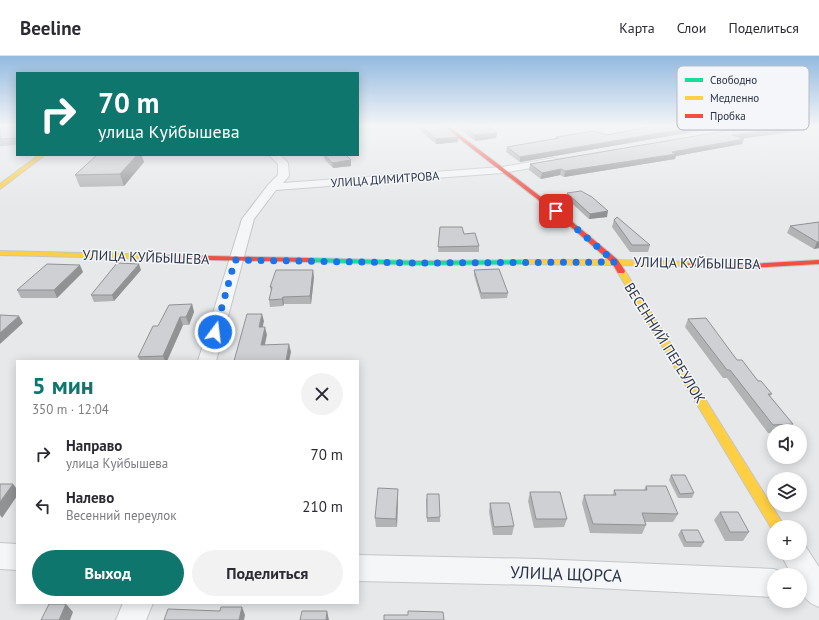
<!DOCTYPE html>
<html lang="ru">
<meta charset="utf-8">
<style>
body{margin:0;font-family:"PT Sans",sans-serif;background:#f2f2f3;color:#2b2b33;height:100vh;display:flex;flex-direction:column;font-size:15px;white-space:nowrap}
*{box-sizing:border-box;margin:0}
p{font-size:13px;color:#7c7c81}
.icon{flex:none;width:22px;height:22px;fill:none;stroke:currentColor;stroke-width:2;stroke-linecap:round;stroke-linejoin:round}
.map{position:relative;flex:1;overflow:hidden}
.details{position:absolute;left:16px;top:304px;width:343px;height:244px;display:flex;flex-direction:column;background:#fff;border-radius:0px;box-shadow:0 2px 10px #0003}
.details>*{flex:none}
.guide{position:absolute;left:16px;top:16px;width:343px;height:84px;border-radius:0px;box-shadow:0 2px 10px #0003;background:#0f766e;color:#fff;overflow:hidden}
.controls{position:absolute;left:767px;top:368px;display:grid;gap:8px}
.controls a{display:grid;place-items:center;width:40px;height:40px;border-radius:50%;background:#fff;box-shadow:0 2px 10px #0003;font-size:20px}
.pin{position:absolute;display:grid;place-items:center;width:34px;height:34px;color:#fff;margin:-17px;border-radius:8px;box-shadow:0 2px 6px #0006}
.me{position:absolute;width:44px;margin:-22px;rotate:15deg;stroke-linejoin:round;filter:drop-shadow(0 0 3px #0008)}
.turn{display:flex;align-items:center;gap:14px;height:84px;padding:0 16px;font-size:18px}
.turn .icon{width:52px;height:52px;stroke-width:2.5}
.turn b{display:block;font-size:28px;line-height:34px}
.round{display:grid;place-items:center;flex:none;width:42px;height:42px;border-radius:21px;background:#f2f2f3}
.summary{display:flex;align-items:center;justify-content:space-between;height:68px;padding:0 16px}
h1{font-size:24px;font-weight:600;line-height:30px;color:#0f766e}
.action{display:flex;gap:8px;margin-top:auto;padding:8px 16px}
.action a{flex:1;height:46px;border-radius:24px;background:#0f766e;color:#fff;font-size:16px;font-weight:600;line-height:46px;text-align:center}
.action a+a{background:#f2f2f3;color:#2b2b33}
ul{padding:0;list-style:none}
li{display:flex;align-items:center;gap:12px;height:52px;padding:0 16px}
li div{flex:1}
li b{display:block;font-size:15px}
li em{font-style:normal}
header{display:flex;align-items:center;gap:24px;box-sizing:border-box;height:56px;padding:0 20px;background:#fff;border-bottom:1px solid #e1e1e2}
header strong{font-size:19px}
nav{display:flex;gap:22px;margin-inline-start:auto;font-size:14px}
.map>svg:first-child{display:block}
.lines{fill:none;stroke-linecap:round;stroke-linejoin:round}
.street-casing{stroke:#c4c6c8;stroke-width:2}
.fast-casing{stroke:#c4c6c8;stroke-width:2}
.slow-casing{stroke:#c4c6c8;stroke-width:2}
.jam-casing{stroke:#c4c6c8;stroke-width:2}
.street{fill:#f5f6f7;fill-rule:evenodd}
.fast{fill:#16e098;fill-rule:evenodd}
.slow{fill:#ffcf43;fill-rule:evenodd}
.jam{fill:#f24e42;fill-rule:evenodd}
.wall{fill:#b1b3b5}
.shaded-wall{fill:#909294}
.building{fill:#ced0d3;stroke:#909294}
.route{stroke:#1a73e8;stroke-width:7;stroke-dasharray:0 12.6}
.labels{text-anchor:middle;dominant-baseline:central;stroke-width:3;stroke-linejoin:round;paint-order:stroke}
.far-street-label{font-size:12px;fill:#2b3445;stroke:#f4f6f9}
.street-label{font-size:14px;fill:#2b3445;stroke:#f4f6f9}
.near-street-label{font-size:17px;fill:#2b3445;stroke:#f4f6f9}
.key{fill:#f4f6f9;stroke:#b8bcc3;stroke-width:1}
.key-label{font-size:11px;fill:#2b3445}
</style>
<header>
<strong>Beeline</strong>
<nav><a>Карта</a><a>Слои</a><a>Поделиться</a></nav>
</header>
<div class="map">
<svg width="819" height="564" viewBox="0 0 819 564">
<rect width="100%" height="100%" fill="#e6e8ea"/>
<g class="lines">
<defs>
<g id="street">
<path d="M269 99H280L288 107 289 120 283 127 502 111 554 102 559 105 554 108 502 117 276 134 254 163 216 305H198L242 163 268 129 278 119V108Z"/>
<path d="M0 487 17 488V514L0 513Z"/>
<path d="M800 487 804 488 819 511V551C803 545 800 536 800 519H792L780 497H800Z"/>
<path d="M358 499 537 503 774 513 784 517 785 519H774V541L537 529 358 525Z"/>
<path d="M123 547H153L146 564H116Z"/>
</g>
<path id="fast" d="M306 202 419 205 525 204 529 206 525 208 419 209 309 206H306Z"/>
<g id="slow">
<path d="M39 99H45L0 133V128Z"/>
<path d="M0 195 165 199 169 201 165 203 0 199Z"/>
<path d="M522 204H615L691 206 695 208 691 210 525 208 521 206Z"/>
<path d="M618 213H624L625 215 785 471H774L773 475 617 215Z"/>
</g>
<g id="jam">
<path d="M448 70 558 154 618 204 625 215 624 217H618L612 207 554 156 443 70Z"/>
<path d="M162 199 309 202 313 204 309 206 165 203H162Z"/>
<path d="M819 204V208L749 212 691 210 687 208 691 206 749 208Z"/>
</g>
</defs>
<use href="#street" class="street-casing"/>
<use href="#fast" class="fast-casing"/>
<use href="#slow" class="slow-casing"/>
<use href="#jam" class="jam-casing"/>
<use href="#street" class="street"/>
<use href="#fast" class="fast"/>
<use href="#slow" class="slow"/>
<use href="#jam" class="jam"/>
</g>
<g class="wall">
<path d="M0 70H17V89L0 90Z"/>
<path d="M415 70H445L458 81V86L436 88Z"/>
<path d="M456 70H488L497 77 496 82 475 85Z"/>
<path d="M654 70H727L520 106 506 96 507 91 556 83V81L607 79Z"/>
<path d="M799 75 743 82 742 88 676 100 675 103 564 121 560 119 541 123 529 114 530 108Z"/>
<path d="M97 99H143L142 101 144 106 124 130 80 131 75 119Z"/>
<path d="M323 99H346L351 110 333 112 325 104Z"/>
<path d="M567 137 607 161 589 163 566 142Z"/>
<path d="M614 164 650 189 648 196H630L612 171Z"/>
<path d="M819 166V192L814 193 787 177 790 170Z"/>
<path d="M440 171 464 178 479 190V196H438Z"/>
<path d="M141 214 114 245 94 246 91 239Z"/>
<path d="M474 214 508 237 507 242 481 243 474 219Z"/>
<path d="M83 216 57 242H21L17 234Z"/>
<path d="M314 221 311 248H284L283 250 270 251 269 244 271 235 270 231Z"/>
<path d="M192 248 194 256 189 269H183L167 305H140L138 301 158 270Z"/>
<path d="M688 263 737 304 772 338 770 340 793 368 789 375H774V377H768L727 322H723L685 271Z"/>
<path d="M671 419 694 437 692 442H678L669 424Z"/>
<path d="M646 430 678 458 673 466H645L646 469 642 478 590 477 582 447 584 439H613L614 434H644Z"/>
<path d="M530 436 567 463 564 471 534 472 528 445Z"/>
<path d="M398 442 397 471H376L375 462Z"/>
<path d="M426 442 440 461V466H427Z"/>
<path d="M490 447 514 470 512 479H493L489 456Z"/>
<path d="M720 456 749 476 743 485H725L714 464Z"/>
<path d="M681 474 704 486 701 491H684L678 479Z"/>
</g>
<g class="shaded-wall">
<path d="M701 70H727L520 106V101Z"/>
<path d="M801 70 799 75 731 84 732 79Z"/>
<path d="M497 77 496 82 475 85V79Z"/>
<path d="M458 81V86L436 88V83Z"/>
<path d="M744 83 742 88 676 100 675 103 564 121 565 115 672 96Z"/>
<path d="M136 99H143L142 101 144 106 124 130 120 118Z"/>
<path d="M351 104V110L333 112 332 107Z"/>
<path d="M561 113 560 119 541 123 542 117Z"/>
<path d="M608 155 607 161 589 163 590 158Z"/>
<path d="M817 186H819V192L814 193Z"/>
<path d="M139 208 141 214 114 245 112 239Z"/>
<path d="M80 209 83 216 57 242 54 234Z"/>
<path d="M313 214 314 221 311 248 310 240Z"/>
<path d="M283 241 284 248 283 250 282 243Z"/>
<path d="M192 248 194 256 189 269 186 261Z"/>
<path d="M262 258 264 265 261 279 259 271Z"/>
<path d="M19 260 23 267 0 288V277Z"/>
<path d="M180 261 183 269 167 305H165L163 300Z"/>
<path d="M265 271 267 279 263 297 261 289Z"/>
<path d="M289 288 291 296 289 305H286Z"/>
<path d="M13 428 17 433V440L2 462 0 459V446Z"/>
<path d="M398 433V442L397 471 396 463Z"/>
<path d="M66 548 73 556 70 564H59Z"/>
<path d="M242 551 245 559 244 564H239Z"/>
<path d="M327 555 329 564H326Z"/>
</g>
<g class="building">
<path d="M0 70H17V82L0 83Z"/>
<path d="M421 70H445L458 81 436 83Z"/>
<path d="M463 70H488L497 77 475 79Z"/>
<path d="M654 70H701L520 101 507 91 559 82 556 81 594 75 607 79Z"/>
<path d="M755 70H800L732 79 744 83 672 96 676 98 565 115 561 113 542 117 530 108Z"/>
<path d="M97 99H137L120 118 75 119Z"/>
<path d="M325 99H346L351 104 332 107Z"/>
<path d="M581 135 592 141 608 155 590 158 567 137Z"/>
<path d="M617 161 650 189H632L614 164Z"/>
<path d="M819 166V186H817L790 170Z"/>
<path d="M440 171H462L464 178 475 177 479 190 438 191Z"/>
<path d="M117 207 139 208 112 239H91Z"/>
<path d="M47 208 80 209 54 234H17Z"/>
<path d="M499 213 508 237H481L474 214Z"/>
<path d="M276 214H313L310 240 283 241 282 243 269 244 272 231H270Z"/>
<path d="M192 248 186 261H180L163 300 138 301 153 270H158L169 249Z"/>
<path d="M247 258H262L259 271H265L261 289 289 288 286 305H234Z"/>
<path d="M0 259 19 260 0 277Z"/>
<path d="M706 262 737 304H742L758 325H761L772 338H768L793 368 773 369 730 314H727L688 263Z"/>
<path d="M671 419H685L694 437 680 438Z"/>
<path d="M0 428H13L0 446Z"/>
<path d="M646 430H666L678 458 642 457 646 469 593 468 584 439H616L614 434H647Z"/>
<path d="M378 432 398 433 396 463 375 462Z"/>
<path d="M530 436H560L567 463H536Z"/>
<path d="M427 438H439L440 461 427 462Z"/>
<path d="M490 447H509L514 470 494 471Z"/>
<path d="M720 456H738L749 476H730Z"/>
<path d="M681 474H698L704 486H686Z"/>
<path d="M49 548H66L59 564H41Z"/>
<path d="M221 551H242L239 564H164L168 553 220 555Z"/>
<path d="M302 555H327L326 564H300Z"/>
<path d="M408 555 443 556 444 564H384V559H408Z"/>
</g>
<linearGradient id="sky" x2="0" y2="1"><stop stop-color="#93bae0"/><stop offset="0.47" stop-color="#f4f5f6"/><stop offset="1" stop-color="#f4f5f6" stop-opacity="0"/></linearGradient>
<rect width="819" height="149" fill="url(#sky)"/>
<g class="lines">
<path class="route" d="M215 276 235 204 419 207 615 206 556 155"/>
</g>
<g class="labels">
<g class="far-street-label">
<text transform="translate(385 123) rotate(-4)">УЛИЦА ДИМИТРОВА</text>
</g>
<g class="street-label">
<text transform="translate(146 201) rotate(2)">УЛИЦА КУЙБЫШЕВА</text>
<text transform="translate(697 207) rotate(1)">УЛИЦА КУЙБЫШЕВА</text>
<text transform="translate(665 287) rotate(58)">ВЕСЕННИЙ ПЕРЕУЛОК</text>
</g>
<g class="near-street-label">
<text transform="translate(566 518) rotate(2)">УЛИЦА ЩОРСА</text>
</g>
</g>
<rect x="677" y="10" width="132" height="64" rx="6" class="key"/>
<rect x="685" y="22" width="18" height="4" fill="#16e098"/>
<rect x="685" y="40" width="18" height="4" fill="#ffcf43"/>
<rect x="685" y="58" width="18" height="4" fill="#f24e42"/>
<g class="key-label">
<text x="710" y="28">Свободно</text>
<text x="710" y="46">Медленно</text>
<text x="710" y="64">Пробка</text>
</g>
</svg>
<div class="controls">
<a><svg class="icon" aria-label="sound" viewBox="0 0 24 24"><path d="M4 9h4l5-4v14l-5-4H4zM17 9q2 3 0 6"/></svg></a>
<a><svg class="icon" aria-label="layers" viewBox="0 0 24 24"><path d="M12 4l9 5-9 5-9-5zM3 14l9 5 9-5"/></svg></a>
<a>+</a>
<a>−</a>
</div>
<div class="pin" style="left:556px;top:155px;background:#d93025"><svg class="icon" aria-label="arrive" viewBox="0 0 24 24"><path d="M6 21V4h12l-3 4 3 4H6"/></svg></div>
<svg class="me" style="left:215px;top:276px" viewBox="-20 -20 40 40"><circle r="17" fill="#1a73e8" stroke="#fff" stroke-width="3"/><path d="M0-11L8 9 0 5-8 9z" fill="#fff"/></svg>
<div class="guide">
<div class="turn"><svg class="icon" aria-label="right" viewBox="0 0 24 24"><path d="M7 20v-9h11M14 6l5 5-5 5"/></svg><div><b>70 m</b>улица Куйбышева</div></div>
</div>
<section class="details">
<div class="summary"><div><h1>5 мин</h1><p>350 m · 12:04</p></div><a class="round"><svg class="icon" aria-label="close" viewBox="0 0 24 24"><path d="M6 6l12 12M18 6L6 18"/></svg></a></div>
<ul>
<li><svg class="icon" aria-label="right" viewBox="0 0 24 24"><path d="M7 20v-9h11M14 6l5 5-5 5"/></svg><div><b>Направо</b><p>улица Куйбышева</p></div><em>70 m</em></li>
<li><svg class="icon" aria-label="left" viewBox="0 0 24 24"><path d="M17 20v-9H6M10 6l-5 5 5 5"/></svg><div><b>Налево</b><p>Весенний переулок</p></div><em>210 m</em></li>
</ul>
<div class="action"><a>Выход</a><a>Поделиться</a></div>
</section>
</div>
